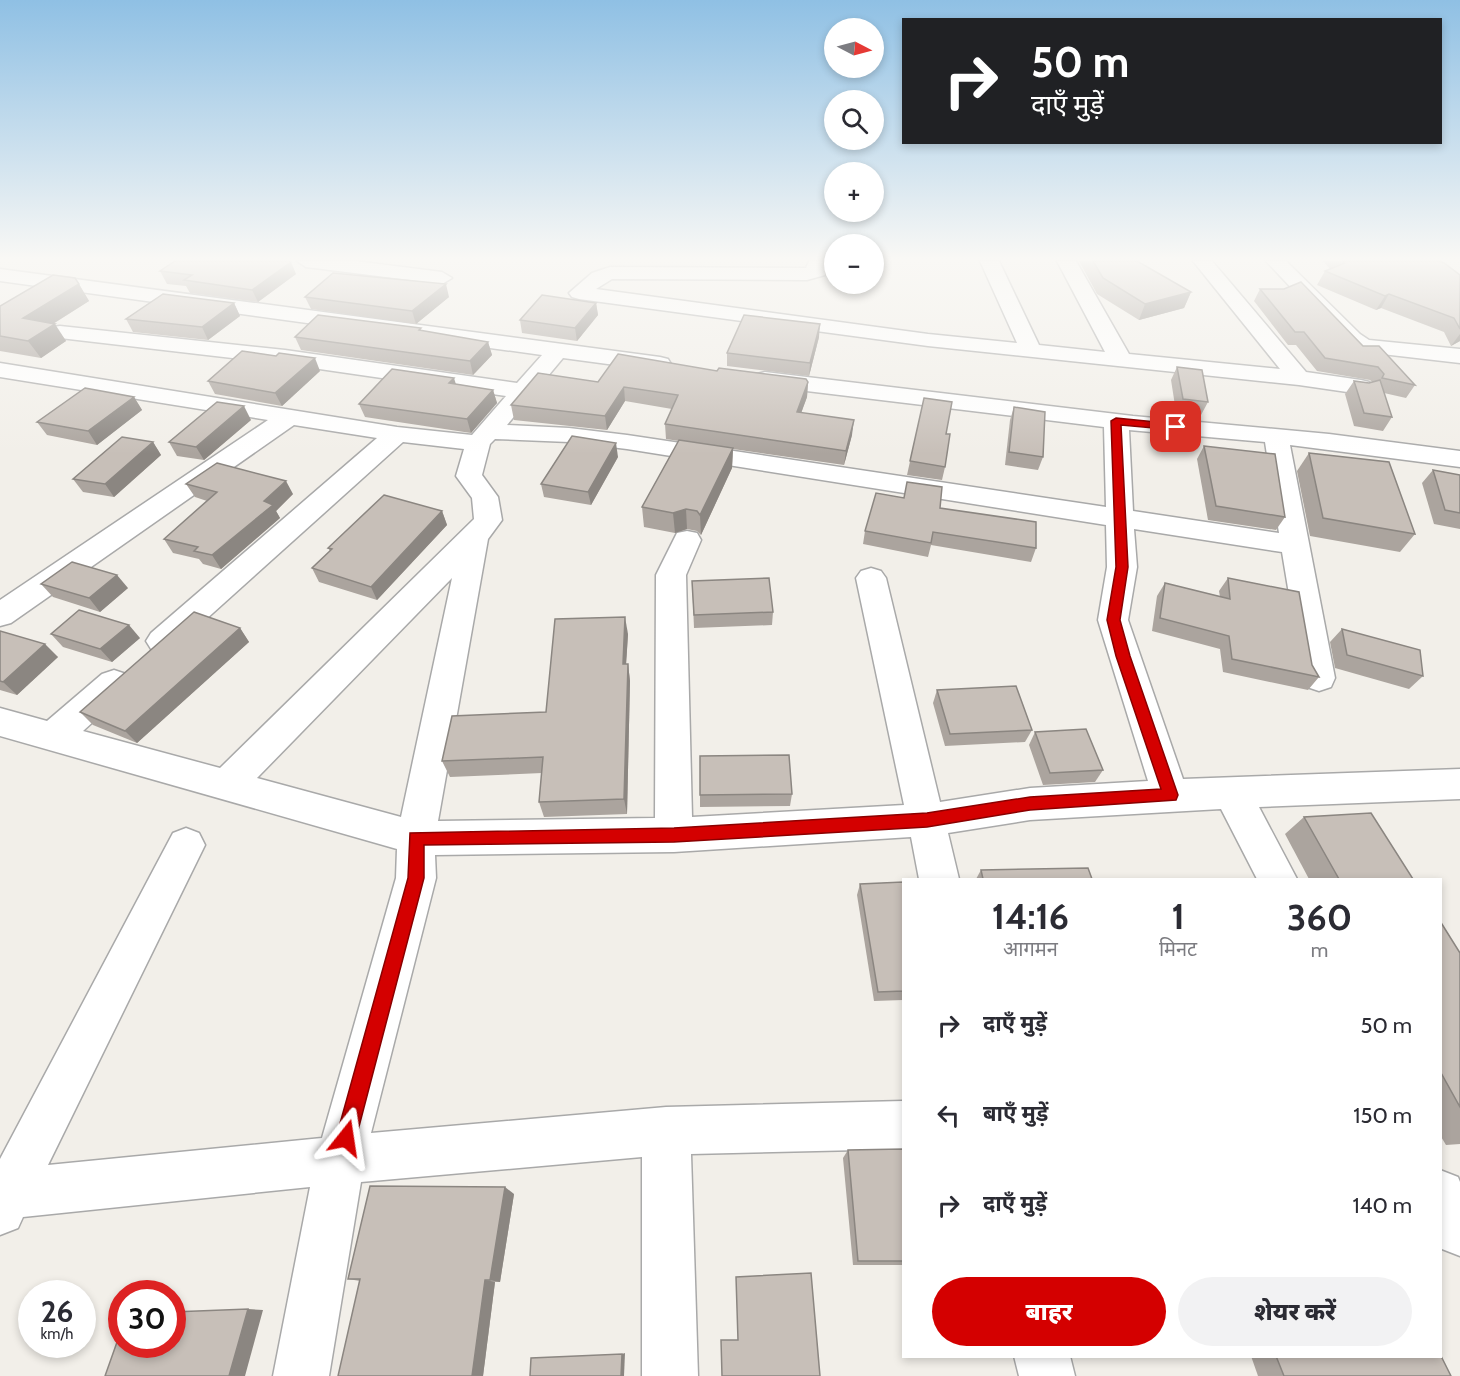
<!DOCTYPE html>
<html lang="hi">
<meta charset="utf-8">
<style>
body{margin:0;font-family:Cabin,"Noto Sans Devanagari",sans-serif;background:#f2f2f3;color:#2b2b33;height:100vh;display:flex;flex-direction:column;font-size:22px;white-space:nowrap}
*{box-sizing:border-box;margin:0}
p{font-size:20px;color:#7c7c81}
.icon{flex:none;width:33px;height:33px;fill:none;stroke:currentColor;stroke-width:2;stroke-linecap:round;stroke-linejoin:round}
.map{position:relative;flex:1;overflow:hidden}
.side{position:absolute;left:902px;top:878px;width:540px;height:480px;display:flex;flex-direction:column;background:#fff;border-radius:0px;box-shadow:0 3px 9px #0003}
.side>*{flex:none}
.banner{position:absolute;left:902px;top:18px;width:540px;height:126px;border-radius:0px;box-shadow:0 3px 9px #0003;background:#202124;color:#fff;overflow:hidden}
.needle{width:39px;rotate:96deg}
.buttons{position:absolute;left:824px;top:18px;display:grid;gap:12px}
.buttons a{display:grid;place-items:center;width:60px;height:60px;border-radius:50%;background:#fff;box-shadow:0 3px 9px #0003;font-size:30px}
.speed{position:absolute;left:18px;top:1280px;display:flex;gap:12px;font-size:30px;font-weight:700;text-align:center}
.speed>*{display:grid;place-content:center;width:78px;height:78px;border-radius:50%;background:#fff;box-shadow:0 3px 9px #0003;line-height:1}
.speed small{font-size:15px;font-weight:400}
.speed .limit{border:9px solid #d22;background:#fff;color:#111}
.pin{position:absolute;display:grid;place-items:center;width:51px;height:51px;color:#fff;margin:-26px;border-radius:12px;box-shadow:0 3px 9px #0006}
.me{position:absolute;width:66px;margin:-33px;rotate:15deg;stroke-linejoin:round;filter:drop-shadow(0 0 4px #0008)}
.turn{display:flex;align-items:center;gap:21px;height:126px;padding:0 30px;font-size:27px}
.turn .icon{width:78px;height:78px;stroke-width:2.5}
.turn b{display:block;font-size:42px;line-height:51px}
.eta{display:flex;justify-content:space-evenly;align-items:center;height:102px;text-align:center}
.eta b{font-size:36px;font-weight:800;line-height:42px}
.cta{display:flex;gap:12px;margin-top:auto;padding:12px 30px}
.cta a{flex:1;height:69px;border-radius:36px;background:#d40000;color:#fff;font-size:24px;font-weight:800;line-height:69px;text-align:center}
.cta a+a{background:#f2f2f3;color:#2b2b33}
ul{padding:0;list-style:none}
li{display:flex;align-items:center;gap:18px;height:90px;padding:0 30px}
li div{flex:1}
li b{display:block;font-size:22px}
li em{font-style:normal}
.map>svg:first-child{display:block}
.lines{fill:none;stroke-linecap:round;stroke-linejoin:round}
.minor-casing{stroke:#a9a9a9;stroke-width:3}
.minor{fill:#fff;fill-rule:evenodd}
.wall{fill:#aba49e}
.shaded-wall{fill:#8b8681}
.building{fill:#c7bfb8;stroke:#8b8681;stroke-width:1.5}
.route{fill:#d40000;stroke:#8a0000;stroke-width:1.5}
</style>
<div class="map">
<svg width="1460" height="1376" viewBox="0 0 1460 1376">
<rect width="100%" height="100%" fill="#f2efe9"/>
<g class="lines">
<defs>
<g id="minor">
<path d="M297 261H355L442 272 452 278 442 284 306 267Z"/>
<path d="M809 261H827L825 275 807 280 612 279 596 289 928 334 1017 343 980 261H999L1039 345 1105 352 1057 261H1076L1129 354 1280 369 1193 261H1212L1306 372 1361 380 1369 382 1373 387 1369 392 1361 394 1299 385 928 346 579 299 572 297 569 293 592 273 610 267 806 268Z"/>
<path d="M1266 261H1286L1360 334 1369 340 1460 349V363L1356 351 1344 344Z"/>
<path d="M0 269 660 357 668 359 671 364 668 369 660 371 563 358 507 425 569 428 627 435 1106 507 1104 427 765 386 757 384 754 379 757 374 765 372 1133 416 1329 434 1460 451V467L1290 445 1335 678 1331 687 1319 691 1307 687 1303 678 1282 552 1134 529 1137 567 1128 620 1183 779 1460 769V799L1259 807 1297 879H1257L1221 809 1030 820 948 833 959 879H919L911 837 674 852 435 855 436 878 371 1133 666 1107 903 1101V1149L691 1154 698 1376H642V1157L361 1182 329 1376H273L310 1187 23 1217 18 1228 0 1235V1159L173 833 186 828 199 833 205 845 48 1165 322 1138 396 878 397 849 0 736V708L47 721 102 674 114 670 126 674 130 683 126 692 83 731 220 768 474 519 472 498 456 476 464 449 403 442 173 649 162 653 151 649 146 641 151 633 377 438 294 425 11 623 0 626V600L268 420 0 377V363L397 427 472 435 506 396 285 364 60 338 52 337 49 332 52 327 60 326 285 350 517 383 542 355 0 281ZM1129 430 1265 442 1279 533 1133 511ZM495 439 569 442 627 449 1106 525 1107 567 1098 620 1148 781 1030 788 940 802 886 578 881 571 871 568 861 571 856 578 904 805 692 817 686 575 701 540 697 533 687 531 677 533 656 575 655 818 438 821 488 539 502 520 498 497 482 475 490 444ZM452 578 401 817 257 778Z"/>
<path d="M1440 1170 1458 1177 1460 1182V1256L1442 1249 1440 1245Z"/>
<path d="M1014 1356H1070L1075 1376H1019Z"/>
</g>
</defs>
<use href="#minor" class="minor-casing"/>
<use href="#minor" class="minor"/>
</g>
<g class="wall">
<path d="M1079 261H1137L1191 292 1184 308 1139 320 1097 294Z"/>
<path d="M1323 261H1439L1460 275V341L1451 346 1444 332 1381 308 1376 310 1317 285 1325 271 1330 269Z"/>
<path d="M160 271 296 274 258 302 190 293 186 286 167 284Z"/>
<path d="M75 278 89 301 53 324 66 341 41 358 0 351V306Z"/>
<path d="M1260 289 1363 346 1415 385 1406 398 1384 393 1392 417 1383 431 1354 426 1345 394 1354 381 1369 383 1372 382 1370 380 1317 371 1296 345H1288L1254 301Z"/>
<path d="M305 297H449L416 324 311 309Z"/>
<path d="M234 303 240 316 208 340 133 332 126 319Z"/>
<path d="M596 303 598 315 577 341 522 333 520 320Z"/>
<path d="M422 331 488 342 492 355 473 375 301 350 295 337Z"/>
<path d="M819 337 809 376 727 366V353Z"/>
<path d="M1177 367 1208 402 1201 415 1176 412 1171 380Z"/>
<path d="M320 371 282 406 215 394 208 381Z"/>
<path d="M717 371 808 382 807 397 801 413 852 435 844 465 733 449 732 468 701 535 697 531 687 529 675 533 644 527 642 507 679 441 666 439 665 424 672 409 625 401 607 430 514 420 511 405 598 382Z"/>
<path d="M456 384 493 390 497 403 471 433 365 417 359 404Z"/>
<path d="M134 397 142 410 97 445 47 435 37 422Z"/>
<path d="M924 398 946 434 945 467 942 480 907 475Z"/>
<path d="M1014 407 1043 457 1038 470 1005 465 1010 420Z"/>
<path d="M251 420 204 460 177 456 169 442Z"/>
<path d="M153 442 161 455 114 497 83 492 73 479Z"/>
<path d="M1204 446 1285 517 1276 530 1208 520 1197 459Z"/>
<path d="M1309 453 1415 534 1400 552 1310 536 1297 471Z"/>
<path d="M618 457 591 505 544 497 541 484Z"/>
<path d="M1433 470 1460 475V529L1434 524 1422 483Z"/>
<path d="M186 484 293 494 276 511 280 518 221 569 203 564 199 559 173 553 164 539 207 501 195 497Z"/>
<path d="M940 508 1036 548 1031 562 931 545 928 557 863 544 865 531Z"/>
<path d="M442 511 447 525 377 600 319 582 312 568 330 551 328 548Z"/>
<path d="M1228 578 1312 665 1319 677 1308 690 1223 672 1220 649 1152 631 1157 596 1165 583 1220 597 1219 591Z"/>
<path d="M692 581 773 612 772 625 694 628Z"/>
<path d="M41 584 128 588 100 612 53 597Z"/>
<path d="M240 628 249 642 137 743 93 725 80 712Z"/>
<path d="M1342 629 1423 676 1409 689 1335 668 1330 642Z"/>
<path d="M0 631 58 657 17 695 0 690Z"/>
<path d="M51 634 140 638 112 662 63 647Z"/>
<path d="M628 634 626 664H628L630 681 627 814 544 817 539 802 542 773 450 777 442 761 546 712Z"/>
<path d="M937 690 1032 730 1025 742 945 746 933 703Z"/>
<path d="M1035 732 1103 770 1095 782 1043 785 1029 745Z"/>
<path d="M792 794 790 806 700 807V795Z"/>
<path d="M1304 817 1413 879H1309L1285 834Z"/>
<path d="M981 870 1092 879H976Z"/>
<path d="M903 882V1000L874 1001 857 895 860 884Z"/>
<path d="M1440 921 1460 953V1144L1446 1145 1440 1135Z"/>
<path d="M903 1149V1265H853L843 1158 848 1150Z"/>
<path d="M514 1194 500 1282H495L483 1376H338L360 1281 348 1279Z"/>
<path d="M1251 1356H1440L1451 1376H1258Z"/>
</g>
<g class="shaded-wall">
<path d="M291 262 296 274 258 302 252 290Z"/>
<path d="M79 284 89 301 35 335 23 318Z"/>
<path d="M446 284 449 297 416 324 412 311Z"/>
<path d="M1191 292 1184 308 1139 320 1145 304Z"/>
<path d="M1389 294 1381 308 1376 310 1385 296Z"/>
<path d="M234 303 240 316 208 340 202 327Z"/>
<path d="M596 303 598 315 577 341 575 328Z"/>
<path d="M55 324 66 341 41 358 28 341Z"/>
<path d="M820 324 819 337 809 376 810 363Z"/>
<path d="M1460 334V341L1451 346Z"/>
<path d="M488 342 492 355 473 375 470 361Z"/>
<path d="M315 358 320 371 282 406 275 393Z"/>
<path d="M454 378 458 391 449 383Z"/>
<path d="M808 382 807 397 796 427 797 412Z"/>
<path d="M624 387 625 401 607 430 605 416Z"/>
<path d="M493 390 497 403 471 433 467 419Z"/>
<path d="M134 397 142 410 97 445 88 431Z"/>
<path d="M244 406 251 420 204 460 196 447Z"/>
<path d="M854 420 852 435 844 465 846 451Z"/>
<path d="M153 442 161 455 114 497 105 484Z"/>
<path d="M616 443 618 457 591 505 588 492Z"/>
<path d="M733 448 732 468 701 535 700 515Z"/>
<path d="M286 481 293 494 276 511 280 518 221 569 212 555 264 501Z"/>
<path d="M686 509 687 529 675 533 673 513Z"/>
<path d="M442 511 447 525 377 600 371 587Z"/>
<path d="M117 575 128 588 100 612 89 598Z"/>
<path d="M625 617 628 634 625 681 623 664Z"/>
<path d="M129 625 140 638 112 662 100 649Z"/>
<path d="M240 628 249 642 137 743 125 731Z"/>
<path d="M45 644 58 657 17 695 3 682Z"/>
<path d="M628 664 630 681 627 814 624 799Z"/>
<path d="M505 1187 514 1194 500 1282 490 1280Z"/>
<path d="M485 1280 495 1282 483 1376H472Z"/>
<path d="M248 1309 263 1310 245 1376H229Z"/>
<path d="M625 1353 624 1376H621L622 1354Z"/>
</g>
<g class="building">
<path d="M175 261H289L291 262 252 290 184 280 192 275 160 271Z"/>
<path d="M1093 261H1137L1191 292 1145 304 1103 278Z"/>
<path d="M1343 261H1439L1444 263 1460 275V329L1454 318 1389 294 1385 296 1325 271 1345 263Z"/>
<path d="M333 273 446 284 412 311 305 297Z"/>
<path d="M53 275 75 278 79 284 23 318 55 324 28 341 0 336V306Z"/>
<path d="M1301 282 1363 346H1379L1415 385 1382 378 1384 374 1378 367 1325 358 1304 332H1295L1260 289H1284Z"/>
<path d="M163 294 234 303 202 327 126 319Z"/>
<path d="M542 295 596 303 575 328 520 320Z"/>
<path d="M318 315 421 328 419 330 488 342 470 361 295 337Z"/>
<path d="M744 315 820 324 810 363 727 353Z"/>
<path d="M242 351 276 356 279 353 315 358 275 393 208 381Z"/>
<path d="M618 354 717 371 719 368 806 379 808 382 797 412 854 420 846 451 665 424 678 395 624 387 605 416 511 405 538 373 598 382Z"/>
<path d="M1177 367 1202 370 1208 402 1183 399Z"/>
<path d="M392 369 454 378 449 383 493 390 467 419 359 404Z"/>
<path d="M1380 380 1392 417 1364 413 1354 381 1369 383Z"/>
<path d="M85 388 134 397 88 431 37 422Z"/>
<path d="M924 398 952 402 946 434H950L945 467 910 461Z"/>
<path d="M217 402 244 406 196 447 169 442Z"/>
<path d="M1014 407 1045 412 1043 457 1009 452Z"/>
<path d="M572 436 616 443 588 492 541 484Z"/>
<path d="M122 437 153 442 105 484 73 479Z"/>
<path d="M679 440 733 448 700 515 697 511 686 509 673 513 642 507Z"/>
<path d="M1204 446 1275 454 1285 517 1216 506Z"/>
<path d="M1309 453 1389 462 1415 534 1323 518Z"/>
<path d="M217 463 286 481 264 501 273 505 212 555 194 551 198 547 164 539 217 492 186 484Z"/>
<path d="M1433 470 1460 475V513L1445 510Z"/>
<path d="M907 482 942 487 940 508 1036 522V548L933 532 931 543 865 531 876 493 904 498Z"/>
<path d="M384 495 442 511 371 587 312 568 332 549 328 548Z"/>
<path d="M72 562 117 575 89 598 41 584Z"/>
<path d="M769 578 773 612 694 615 692 581Z"/>
<path d="M1228 578 1299 592 1312 665 1319 677 1232 659 1229 636 1160 618 1165 583 1230 599Z"/>
<path d="M79 610 129 625 100 649 51 634Z"/>
<path d="M194 612 240 628 125 731 80 712Z"/>
<path d="M625 617 623 664H628L624 799 539 802 543 757 442 761 452 716 546 712 555 619Z"/>
<path d="M1342 629 1420 650 1423 676 1347 655Z"/>
<path d="M0 631 45 644 3 682 0 681Z"/>
<path d="M1016 686 1032 730 950 734 937 690Z"/>
<path d="M1086 729 1103 770 1050 773 1035 732Z"/>
<path d="M789 755 792 794 700 795V756Z"/>
<path d="M1371 813 1413 879H1339L1304 817Z"/>
<path d="M1088 868 1092 879H983L981 870Z"/>
<path d="M903 882V991L878 992 860 884Z"/>
<path d="M1440 921 1460 953V1107L1440 1071Z"/>
<path d="M903 1149V1261H858L848 1150Z"/>
<path d="M370 1186 505 1187 490 1280H485L472 1376H338L360 1279H348Z"/>
<path d="M811 1273 820 1376H722L721 1340H738L736 1277Z"/>
<path d="M248 1309 229 1376H105L122 1328V1344H172V1312Z"/>
<path d="M622 1354 621 1376H530L531 1358Z"/>
<path d="M1440 1354 1451 1376H1284L1276 1356H1440Z"/>
</g>
<linearGradient id="sky" x2="0" y2="1"><stop stop-color="#8fc0e4"/><stop offset="0.57" stop-color="#f9f8f5"/><stop offset="1" stop-color="#f9f8f5" stop-opacity="0"/></linearGradient>
<rect width="1460" height="454" fill="url(#sky)"/>
<path class="route" d="M1116 418 1176 424 1181 427 1176 430 1121 425 1128 567 1120 620 1130 656 1178 795 1176 800 1030 810 927 827 674 842 424 845V878L356 1138 353 1145 346 1148 339 1145 336 1138 408 878 410 833 674 828 927 813 1030 797 1161 789 1116 656 1107 620 1116 567 1111 421Z"/>
</svg>
<div class="buttons">
<a><svg class="needle" viewBox="-14 -14 28 28"><path d="M0-13l5 13h-10z" fill="#e53935"/><path d="M0 13l5-13h-10z" fill="#7c7c81"/></svg></a>
<a><svg class="icon" aria-label="search" viewBox="0 0 24 24"><circle cx="10" cy="10" r="6"/><path d="M15 15l6 6"/></svg></a>
<a>+</a>
<a>−</a>
</div>
<div class="speed"><div>26<small>km/h</small></div><div class="limit">30</div></div>
<div class="pin" style="left:1176px;top:427px;background:#d93025"><svg class="icon" aria-label="arrive" viewBox="0 0 24 24"><path d="M6 21V4h12l-3 4 3 4H6"/></svg></div>
<svg class="me" style="left:346px;top:1138px" viewBox="-20 -20 40 40"><path d="M0-17L14 15 0 8-14 15z" fill="#d40000" stroke="#fff" stroke-width="4"/></svg>
<div class="banner">
<div class="turn"><svg class="icon" aria-label="right" viewBox="0 0 24 24"><path d="M7 20v-9h11M14 6l5 5-5 5"/></svg><div><b>50 m</b>दाएँ मुड़ें</div></div>
</div>
<section class="side">
<div class="eta">
<div><b>14:16</b><p>आगमन</p></div>
<div><b>1</b><p>मिनट</p></div>
<div><b>360</b><p>m</p></div>
</div>
<ul>
<li><svg class="icon" aria-label="right" viewBox="0 0 24 24"><path d="M7 20v-9h11M14 6l5 5-5 5"/></svg><div><b>दाएँ मुड़ें</b></div><em>50 m</em></li>
<li><svg class="icon" aria-label="left" viewBox="0 0 24 24"><path d="M17 20v-9H6M10 6l-5 5 5 5"/></svg><div><b>बाएँ मुड़ें</b></div><em>150 m</em></li>
<li><svg class="icon" aria-label="right" viewBox="0 0 24 24"><path d="M7 20v-9h11M14 6l5 5-5 5"/></svg><div><b>दाएँ मुड़ें</b></div><em>140 m</em></li>
</ul>
<div class="cta"><a>बाहर</a><a>शेयर करें</a></div>
</section>
</div>
